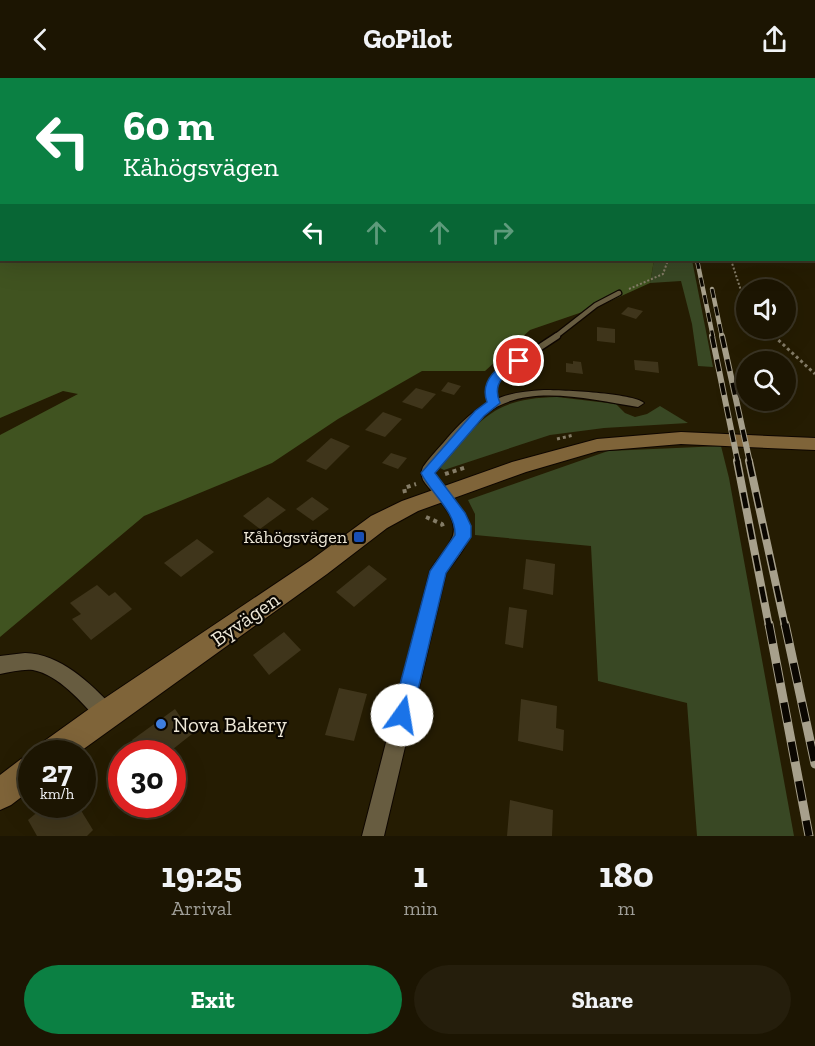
<!DOCTYPE html>
<meta charset="utf-8">
<style>
body{margin:0;font-family:"Zilla Slab",serif;background:#251e0c;color:#f1f3f6;height:100vh;display:flex;flex-direction:column;font-size:22px;white-space:nowrap}
*{box-sizing:border-box;margin:0}
p{font-size:20px;color:#a09f99}
.icon{flex:none;width:33px;height:33px;fill:none;stroke:currentColor;stroke-width:2;stroke-linecap:round;stroke-linejoin:round}
.map{position:relative;height:758px;overflow:hidden}
.panel{display:flex;flex-direction:column;background:#1c1502;flex:1}
.panel>*{flex:none}
.hud{position:absolute;left:0px;top:0px;width:816px;height:183px;box-shadow:0 6px 24px #0002,0 0 0 2px #3a3424;background:#0b8043;color:#fff;overflow:hidden}
.controls{position:absolute;left:736px;top:201px;display:grid;gap:12px}
.controls a{display:grid;place-items:center;width:60px;height:60px;border-radius:50%;background:#1c1502;box-shadow:0 6px 24px #0002,0 0 0 2px #3a3424;font-size:30px}
.speed{position:absolute;left:18px;top:662px;display:flex;gap:12px;font-size:30px;font-weight:700;text-align:center}
.speed>*{display:grid;place-content:center;width:78px;height:78px;border-radius:50%;background:#1c1502;box-shadow:0 6px 24px #0002,0 0 0 2px #3a3424;line-height:1}
.speed small{font-size:15px;font-weight:400}
.speed .limit{border:9px solid #d22;background:#fff;color:#111}
.pin{position:absolute;display:grid;place-items:center;width:51px;height:51px;color:#fff;margin:-26px;border:3px solid #fff;border-radius:50%;box-shadow:0 2px 6px #0007}
.me{position:absolute;width:66px;margin:-33px;rotate:13deg;stroke-linejoin:round;filter:drop-shadow(0 0 4px #0008)}
.turn{display:flex;align-items:center;gap:21px;height:126px;padding:0 24px;font-size:27px}
.turn .icon{width:78px;height:78px;stroke-width:2.5}
.turn b{display:block;font-size:42px;line-height:51px}
.lanes{display:flex;align-items:center;height:57px;padding:0 24px;background:#0003;justify-content:center;gap:30px;direction:ltr}
.lanes .off{opacity:.35}
.eta{display:flex;justify-content:space-evenly;align-items:center;height:102px;text-align:center}
.eta b{font-size:36px;font-weight:700;line-height:42px}
.action{display:flex;gap:12px;margin-top:auto;padding:12px 24px}
.action a{flex:1;height:69px;border-radius:36px;background:#0b8043;color:#fff;font-size:24px;font-weight:700;line-height:69px;text-align:center}
.action a+a{background:#251e0c;color:#f1f3f6}
header{display:flex;justify-content:space-between;align-items:center;height:78px;padding:0 24px;background:#1c1502;font-size:27px;font-weight:700}
.map>svg:first-child{display:block}
.green{fill:#394824}
.forest{fill:#405320}
.building{fill:#3f351b}
.lines{fill:none;stroke-linecap:round;stroke-linejoin:round}
.lane-far1-casing{stroke:#0e0600;stroke-width:7}
.lane-casing{stroke:#0e0600;stroke-width:9}
.street-casing{stroke:#0e0600;stroke-width:2}
.secondary-casing{stroke:#0e0600;stroke-width:2}
.path-far2{stroke:#847c67;stroke-width:2;stroke-dasharray:2 2;stroke-linecap:butt}
.path-far1{stroke:#847c67;stroke-width:3;stroke-dasharray:3 3;stroke-linecap:butt}
.path{stroke:#847c67;stroke-width:4;stroke-dasharray:4 4;stroke-linecap:butt}
.lane-far1{stroke:#675c40;stroke-width:4.5}
.lane{stroke:#675c40;stroke-width:6}
.street{fill:#675c40;fill-rule:evenodd}
.secondary{fill:#7f6439;fill-rule:evenodd}
.rail-far3-casing{stroke:#a7a08c;stroke-width:4.5}
.rail-far2-casing{stroke:#a7a08c;stroke-width:6}
.rail-far1-casing{stroke:#a7a08c;stroke-width:8}
.rail-casing{stroke:#a7a08c;stroke-width:9}
.rail-far3{stroke:#0b0701;stroke-width:3;stroke-dasharray:9;stroke-linecap:butt}
.rail-far2{stroke:#0b0701;stroke-width:4;stroke-dasharray:12;stroke-linecap:butt}
.rail-far1{stroke:#0b0701;stroke-width:5;stroke-dasharray:16;stroke-linecap:butt}
.rail{stroke:#0b0701;stroke-width:7;stroke-dasharray:20;stroke-linecap:butt}
.route{fill:#1a73e8;stroke:#114b97;stroke-width:1.5}
.transit-dot{fill:#1a4fb4;stroke:#0b0701;stroke-width:2}
.shop-dot{fill:#3f7fe0;stroke:#0b0701;stroke-width:2}
.labels{text-anchor:middle;dominant-baseline:central;stroke-width:4.5;stroke-linejoin:round;paint-order:stroke}
.poi-label{font-size:18px;fill:#ede7d7;stroke:#0b0701;text-anchor:end}
.near-street-label{font-size:21px;fill:#ede7d7;stroke:#0b0701}
.near-poi-label{font-size:21px;fill:#ede7d7;stroke:#0b0701;text-anchor:start}
</style>
<header><svg class="icon" aria-label="back" viewBox="0 0 24 24"><path d="M15 5l-7 7 7 7"/></svg>GoPilot<svg class="icon" aria-label="share" viewBox="0 0 24 24"><path d="M12 15V3M7 8l5-5 5 5M5 13v7h14v-7"/></svg></header>
<div class="map">
<svg width="815" height="758" viewBox="0 0 815 758">
<rect width="100%" height="100%" fill="#251c02"/>
<g class="green">
<path d="M654 182H692L713 289 698 288 692 246 681 203 650 205Z"/>
<path d="M557 319 616 326 625 335 635 339 647 336 660 328 688 345 604 350 550 357 444 392 440 390C479 343 491 320 557 319Z"/>
<path d="M721 368 729 400 794 758H697L687 625 598 603 591 468 475 457V436L468 422 608 373Z"/>
</g>
<path class="forest" d="M0 86 2 182H654L650 205 597 229 530 252 485 293H422L338 341 272 385 144 438 0 559V357L78 316 63 313 0 340Z"/>
<g class="building">
<path d="M628 229 643 233 636 241 621 236Z"/>
<path d="M597 249 615 251V265L597 263Z"/>
<path d="M634 282 658 284 659 295 635 292Z"/>
<path d="M573 283 581 284 583 296 566 294V285L573 286Z"/>
<path d="M448 304 461 308 454 317 441 313Z"/>
<path d="M416 310 436 316 422 331 402 324Z"/>
<path d="M383 334 402 341 385 359 365 352Z"/>
<path d="M331 360 350 368 326 392 306 383Z"/>
<path d="M391 375 407 380 398 391 382 385Z"/>
<path d="M268 419 286 432 260 451 243 438Z"/>
<path d="M312 419 329 431 313 443 296 431Z"/>
<path d="M197 461 214 474 181 499 164 485Z"/>
<path d="M526 481 555 486 553 517 523 511Z"/>
<path d="M369 487 387 501 354 529 336 514Z"/>
<path d="M97 507 109 518 115 514 132 531 91 562 72 541 81 536 70 525Z"/>
<path d="M509 529 527 532 523 570 505 566Z"/>
<path d="M284 554 301 572 269 597 253 577Z"/>
<path d="M339 610 367 616 354 663 325 657Z"/>
<path d="M521 621 557 628 556 650 564 652 563 673 518 663Z"/>
<path d="M175 631 192 656 168 675H140L132 662Z"/>
<path d="M510 722 553 732 552 758H507Z"/>
<path d="M47 726H77L93 752 87 758H37L28 742Z"/>
</g>
<g class="lines">
<defs>
<path id="lane-far1" d="M555 259 596 227 619 215"/>
<path id="lane" d="M493 325 491 311 496 298 557 258"/>
<g id="street">
<path d="M544 312C562 312 633 315 644 325L638 329C591 322 526 304 486 336 466 351 452 372 436 391 430 410 474 430 470 455 467 470 454 483 446 495L384 758H362L430 493C436 482 446 473 451 462 463 440 434 419 423 402L421 395 423 389C429 380 437 372 444 364 474 328 496 314 544 312Z"/>
<path d="M25 575C61 576 90 605 113 629L116 636 113 643 106 646 99 643C81 624 59 597 33 592 22 591 11 594 0 596V578Z"/>
</g>
<g id="secondary">
<path d="M681 354 815 360V372L681 366 598 373 526 394 418 433 387 450 327 496 78 675H39L43 664 96 626 311 482 371 438 402 423 512 384 597 361Z"/>
<path d="M32 677V711L11 727 0 732V697L21 681Z"/>
</g>
</defs>
<use href="#lane-far1" class="lane-far1-casing"/>
<use href="#lane" class="lane-casing"/>
<use href="#street" class="street-casing"/>
<use href="#secondary" class="secondary-casing"/>
<g class="path-far2">
<path d="M731 182 747 231"/>
<path d="M629 211 663 196 668 182"/>
<path d="M766 250 776 259"/>
</g>
<g class="path-far1">
<path d="M774 258 815 296"/>
<path d="M557 361 574 357"/>
</g>
<g class="path">
<path d="M445 396 467 389"/>
<path d="M405 415 404 410 416 406"/>
<path d="M426 439 442 446 443 449"/>
</g>
<use href="#lane-far1" class="lane-far1"/>
<use href="#lane" class="lane"/>
<use href="#street" class="street"/>
<use href="#secondary" class="secondary"/>
<defs>
<g id="rail-far3">
<path d="M697 182 713 259"/>
<path d="M712 211 722 259"/>
</g>
<g id="rail-far2">
<path d="M712 258 738 385"/>
<path d="M722 258 750 385"/>
</g>
<g id="rail-far1">
<path d="M737 383 769 548"/>
<path d="M749 383 785 548"/>
</g>
<g id="rail">
<path d="M769 546 809 758"/>
<path d="M785 546 815 686"/>
</g>
</defs>
<use href="#rail-far3" class="rail-far3-casing"/>
<use href="#rail-far2" class="rail-far2-casing"/>
<use href="#rail-far1" class="rail-far1-casing"/>
<use href="#rail" class="rail-casing"/>
<use href="#rail-far3" class="rail-far3"/>
<use href="#rail-far2" class="rail-far2"/>
<use href="#rail-far1" class="rail-far1"/>
<use href="#rail" class="rail"/>
</g>
<linearGradient id="sky" x2="0" y2="1"><stop stop-color="#140f01"/><stop offset="0.45" stop-color="#404039"/><stop offset="1" stop-color="#404039" stop-opacity="0"/></linearGradient>
<rect width="815" height="192" fill="url(#sky)"/>
<path class="route" d="M519 280 524 283 523 286C506 295 491 304 500 325L484 338 435 395 465 435 471 448V459L446 495 412 637 409 644 402 647 395 644 392 637 430 493 455 457C456 434 431 415 421 395L475 333 487 324C479 302 499 286 519 280Z"/>
<rect class="transit-dot" x="353" y="453" width="12" height="12" rx="3"/>
<circle class="shop-dot" cx="161" cy="646" r="6"/>
<g class="labels">
<g class="poi-label">
<text x="347" y="459">Kåhögsvägen</text>
</g>
<g class="near-street-label">
<text transform="translate(245 541) rotate(-35)">Byvägen</text>
</g>
<g class="near-poi-label">
<text x="173" y="646">Nova Bakery</text>
</g>
</g>
</svg>
<div class="controls">
<a><svg class="icon" aria-label="sound" viewBox="0 0 24 24"><path d="M4 9h4l5-4v14l-5-4H4zM17 9q2 3 0 6"/></svg></a>
<a><svg class="icon" aria-label="search" viewBox="0 0 24 24"><circle cx="10" cy="10" r="6"/><path d="M15 15l6 6"/></svg></a>
</div>
<div class="speed"><div>27<small>km/h</small></div><div class="limit">30</div></div>
<div class="pin" style="left:519px;top:283px;background:#d93025"><svg class="icon" aria-label="arrive" viewBox="0 0 24 24"><path d="M6 21V4h12l-3 4 3 4H6"/></svg></div>
<svg class="me" style="left:402px;top:637px" viewBox="-20 -20 40 40"><circle r="19" fill="#fff"/><path d="M0-13L10 11 0 6-10 11z" fill="#1a73e8"/></svg>
<div class="hud">
<div class="turn"><svg class="icon" aria-label="left" viewBox="0 0 24 24"><path d="M17 20v-9H6M10 6l-5 5 5 5"/></svg><div><b>60 m</b>Kåhögsvägen</div></div>
<div class="lanes"><svg class="icon" aria-label="left" viewBox="0 0 24 24"><path d="M17 20v-9H6M10 6l-5 5 5 5"/></svg><svg class="icon off" aria-label="ahead" viewBox="0 0 24 24"><path d="M12 20V5M6 11l6-6 6 6"/></svg><svg class="icon off" aria-label="ahead" viewBox="0 0 24 24"><path d="M12 20V5M6 11l6-6 6 6"/></svg><svg class="icon off" aria-label="right" viewBox="0 0 24 24"><path d="M7 20v-9h11M14 6l5 5-5 5"/></svg></div>
</div>
</div>
<section class="panel">
<div class="eta">
<div><b>19:25</b><p>Arrival</p></div>
<div><b>1</b><p>min</p></div>
<div><b>180</b><p>m</p></div>
</div>
<div class="action"><a>Exit</a><a>Share</a></div>
</section>
